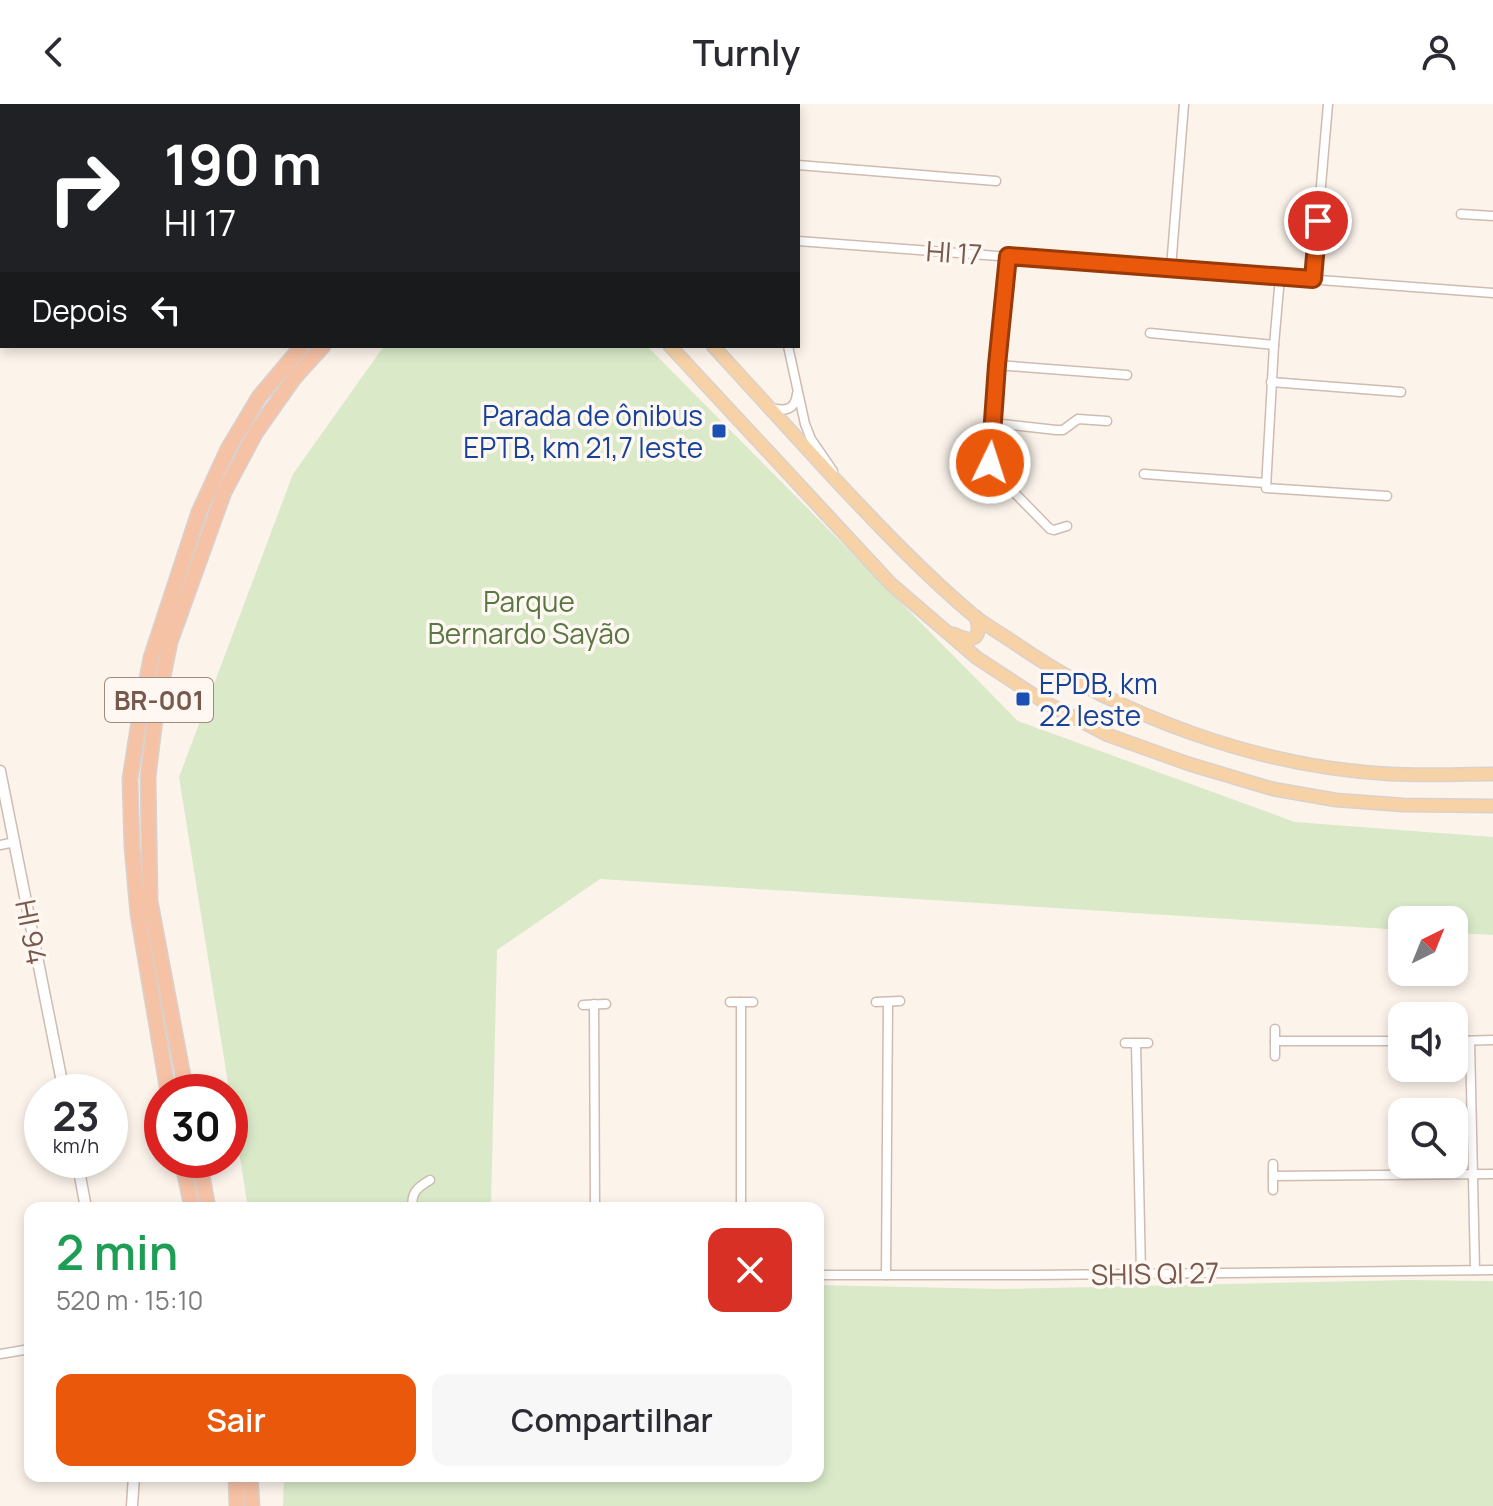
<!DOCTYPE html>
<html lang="pt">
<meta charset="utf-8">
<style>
body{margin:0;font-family:Manrope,sans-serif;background:#f7f7f7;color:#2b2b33;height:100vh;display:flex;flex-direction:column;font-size:30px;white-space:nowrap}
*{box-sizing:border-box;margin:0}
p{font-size:26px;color:#7c7c81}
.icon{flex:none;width:44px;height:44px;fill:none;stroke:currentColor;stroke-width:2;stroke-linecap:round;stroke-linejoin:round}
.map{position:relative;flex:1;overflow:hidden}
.side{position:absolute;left:24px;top:1098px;width:800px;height:280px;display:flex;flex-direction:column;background:#fff;border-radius:16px;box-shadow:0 4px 12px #0003}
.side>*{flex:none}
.hud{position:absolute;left:0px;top:0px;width:800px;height:244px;box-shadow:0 4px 12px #0003;background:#202124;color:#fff;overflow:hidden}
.needle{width:52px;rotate:43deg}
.tools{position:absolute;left:1388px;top:802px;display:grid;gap:16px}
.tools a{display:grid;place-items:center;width:80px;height:80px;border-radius:16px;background:#fff;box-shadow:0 4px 12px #0003;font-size:40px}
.speed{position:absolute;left:24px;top:970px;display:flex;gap:16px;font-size:40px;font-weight:700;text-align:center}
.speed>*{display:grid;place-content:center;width:104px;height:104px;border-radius:50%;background:#fff;box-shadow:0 4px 12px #0003;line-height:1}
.speed small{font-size:20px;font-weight:400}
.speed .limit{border:12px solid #d22;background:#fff;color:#111}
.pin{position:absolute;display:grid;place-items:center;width:68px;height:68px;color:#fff;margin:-34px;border:4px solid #fff;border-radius:50%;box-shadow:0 2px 8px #0007}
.me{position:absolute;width:88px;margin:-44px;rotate:4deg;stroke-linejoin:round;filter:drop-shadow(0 0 6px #0008)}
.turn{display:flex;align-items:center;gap:28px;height:168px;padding:0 32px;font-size:36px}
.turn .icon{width:104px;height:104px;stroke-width:2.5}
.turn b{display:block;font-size:56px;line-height:68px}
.then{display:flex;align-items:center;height:76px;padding:0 32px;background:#0003;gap:16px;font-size:30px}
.round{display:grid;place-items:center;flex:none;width:84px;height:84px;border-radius:16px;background:#f7f7f7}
.overview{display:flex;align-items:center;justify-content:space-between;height:136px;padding:0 32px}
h1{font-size:48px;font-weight:600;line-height:60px;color:#1e9e55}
.action{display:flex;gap:16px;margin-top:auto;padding:16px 32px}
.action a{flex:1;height:92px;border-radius:16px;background:#ea580c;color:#fff;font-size:32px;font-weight:600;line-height:92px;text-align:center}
.action a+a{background:#f7f7f7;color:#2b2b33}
header{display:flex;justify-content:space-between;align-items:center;height:104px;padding:0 32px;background:#fff;font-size:36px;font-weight:600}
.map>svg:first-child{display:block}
.green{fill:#daeac9}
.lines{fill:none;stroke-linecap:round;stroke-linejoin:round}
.minor-casing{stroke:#cfbbb0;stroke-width:11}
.tertiary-casing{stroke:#cfbbb0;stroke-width:13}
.primary-casing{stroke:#d9d1cd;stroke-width:15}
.trunk-casing{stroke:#d9d1cd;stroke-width:17}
.minor{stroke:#fff;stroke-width:8}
.tertiary{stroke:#fff;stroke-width:10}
.primary{stroke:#f8d2a7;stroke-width:12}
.trunk{stroke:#f6c2a6;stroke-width:14}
.route-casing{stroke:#983908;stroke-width:20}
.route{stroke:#ea580c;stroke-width:14}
.transit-dot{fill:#1a4fb4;stroke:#fff8f2;stroke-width:3}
.labels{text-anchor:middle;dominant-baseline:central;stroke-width:7;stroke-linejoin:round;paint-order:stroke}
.shield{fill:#fff8f2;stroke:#a0897f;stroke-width:2}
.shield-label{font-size:26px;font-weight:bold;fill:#78594e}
.street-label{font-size:28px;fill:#78594e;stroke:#fff8f2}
.transit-label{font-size:28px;fill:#164399;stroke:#fff8f2;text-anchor:end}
.park-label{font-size:28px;fill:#587743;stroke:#fff8f2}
</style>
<header><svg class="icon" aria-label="back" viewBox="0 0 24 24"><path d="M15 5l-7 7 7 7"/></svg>Turnly<svg class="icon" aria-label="person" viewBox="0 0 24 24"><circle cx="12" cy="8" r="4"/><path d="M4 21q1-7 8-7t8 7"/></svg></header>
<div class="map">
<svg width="1493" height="1402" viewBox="0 0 1493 1402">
<rect width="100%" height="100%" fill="#fcf4eb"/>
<g class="green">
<path d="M384 242H647L1018 617 1295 718 1493 733V831L1454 829V816H1402V826L600 775 497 846 491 1104H248L179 673 293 370Z"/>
<path d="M1407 1176 1493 1177V1402H283L284 1372H818V1181L1000 1185Z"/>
</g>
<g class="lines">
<defs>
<g id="minor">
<path d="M103 2 106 0"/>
<path d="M745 2V0"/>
<path d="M798 61 996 77"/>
<path d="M0 94 2 92"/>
<path d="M1461 110 1493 112"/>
<path d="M798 137 1493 189"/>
<path d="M1008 152 997 261 990 359 1000 374 1050 425 1054 426 1067 422"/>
<path d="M1171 164 1184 0"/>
<path d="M1280 173 1274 241 1266 384 1387 392"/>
<path d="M1313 175 1328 0"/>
<path d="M1150 229 1274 241"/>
<path d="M788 242 805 320 811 335 833 367"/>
<path d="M997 261 1127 271"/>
<path d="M1271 278 1401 288"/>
<path d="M770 304C785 307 795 307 797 290"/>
<path d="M993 319 1056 326H1063L1078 315 1107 317"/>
<path d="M1144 370 1266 379"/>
<path d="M0 741 15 738"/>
<path d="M730 898H753"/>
<path d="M741 898V1104"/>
<path d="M876 898 900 897"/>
<path d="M594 900 595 1104"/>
<path d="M583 901 606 900"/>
<path d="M1275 925V952"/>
<path d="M1275 937H1402"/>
<path d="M1454 937 1493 936"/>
<path d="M1470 937 1475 1166"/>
<path d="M1125 939H1148"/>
<path d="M1136 939 1141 1169"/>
<path d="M1273 1060V1086"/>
<path d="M1273 1072 1493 1070"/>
<path d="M413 1104C410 1089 418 1083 430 1076"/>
<path d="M818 1171H1036L1493 1166"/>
<path d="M886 1171 888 898"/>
<path d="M0 1250 30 1245"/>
</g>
<g id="tertiary">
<path d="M0 667 64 988"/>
<path d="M77 1056 86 1104"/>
<path d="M132 1402 134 1372"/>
</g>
<g id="primary">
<path d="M450 0 451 2"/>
<path d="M493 0 494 2"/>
<path d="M670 242 891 480 977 554 1046 599 1108 631 1189 660 1273 685 1336 696 1403 701 1493 702"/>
<path d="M713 242C752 285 792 328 831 371 877 420 922 468 973 511 985 521 1000 529 1013 538 1121 613 1259 663 1390 670 1424 672 1459 670 1493 670"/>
<path d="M954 530C972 540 983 535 976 513"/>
</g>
<g id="trunk">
<path d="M403 2V0"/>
<path d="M552 2 553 0"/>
<path d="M576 2 578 0"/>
<path d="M634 2V0"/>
<path d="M168 988 138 810 132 743 130 675 140 611 151 554 199 408 228 345 259 293 302 242"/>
<path d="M186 988 150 797 148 673 156 607 170 538 224 388 256 328 294 274 323 242"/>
<path d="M182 1056 192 1104"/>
<path d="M199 1056 208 1104"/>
<path d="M236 1372 237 1402"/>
<path d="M250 1372 252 1402"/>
</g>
</defs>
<use href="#minor" class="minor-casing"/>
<use href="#tertiary" class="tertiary-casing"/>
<use href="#primary" class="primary-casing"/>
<use href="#trunk" class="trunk-casing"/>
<use href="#minor" class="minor"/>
<use href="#tertiary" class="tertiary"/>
<use href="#primary" class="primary"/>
<use href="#trunk" class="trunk"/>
</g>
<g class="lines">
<defs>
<path id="route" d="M990 359 997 261 1008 152 1313 175 1318 117"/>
</defs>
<use href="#route" class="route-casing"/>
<use href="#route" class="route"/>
</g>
<g class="transit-dot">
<rect x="711" y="319" width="16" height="16" rx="4"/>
<rect x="1015" y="587" width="16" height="16" rx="4"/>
</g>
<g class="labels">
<rect class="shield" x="105" y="574" width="108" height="44" rx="6"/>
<g class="shield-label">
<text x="159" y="596">BR-001</text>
</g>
<g class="street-label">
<text transform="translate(954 148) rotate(4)">HI 17</text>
<text transform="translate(32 828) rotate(79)">HI 94</text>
<text transform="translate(1155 1169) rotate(-1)">SHIS QI 27</text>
</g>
<g class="transit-label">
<text x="703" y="311">Parada de ônibus<tspan x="703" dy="32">EPTB, km 21,7 leste</tspan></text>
<text x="1039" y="579" text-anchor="start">EPDB, km<tspan x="1039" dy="32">22 leste</tspan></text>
</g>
<g class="park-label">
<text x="529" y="497">Parque<tspan x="529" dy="32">Bernardo Sayão</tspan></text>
</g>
</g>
</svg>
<div class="tools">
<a><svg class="needle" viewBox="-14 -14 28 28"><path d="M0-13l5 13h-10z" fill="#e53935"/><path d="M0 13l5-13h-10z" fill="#7c7c81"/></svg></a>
<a><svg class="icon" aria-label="sound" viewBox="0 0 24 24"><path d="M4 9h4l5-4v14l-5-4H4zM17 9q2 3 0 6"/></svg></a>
<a><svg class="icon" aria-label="search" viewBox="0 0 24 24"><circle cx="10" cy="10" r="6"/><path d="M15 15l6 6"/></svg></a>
</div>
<div class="speed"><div>23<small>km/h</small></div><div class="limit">30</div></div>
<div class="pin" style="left:1318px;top:117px;background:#d93025"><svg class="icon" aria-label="arrive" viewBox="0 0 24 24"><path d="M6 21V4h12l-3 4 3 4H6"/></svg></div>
<svg class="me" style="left:990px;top:359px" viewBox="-20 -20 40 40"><circle r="17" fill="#ea580c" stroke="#fff" stroke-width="3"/><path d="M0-11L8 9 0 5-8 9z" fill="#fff"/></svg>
<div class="hud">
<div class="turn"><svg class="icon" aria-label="right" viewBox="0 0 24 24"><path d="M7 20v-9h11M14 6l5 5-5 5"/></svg><div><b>190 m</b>HI 17</div></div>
<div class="then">Depois<svg class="icon" aria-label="left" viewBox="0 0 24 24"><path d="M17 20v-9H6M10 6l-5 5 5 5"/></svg></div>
</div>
<section class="side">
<div class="overview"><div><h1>2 min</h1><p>520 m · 15:10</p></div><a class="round" style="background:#d93025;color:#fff"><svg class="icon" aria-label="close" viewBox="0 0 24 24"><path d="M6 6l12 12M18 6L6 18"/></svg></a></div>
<div class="action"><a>Sair</a><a>Compartilhar</a></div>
</section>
</div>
